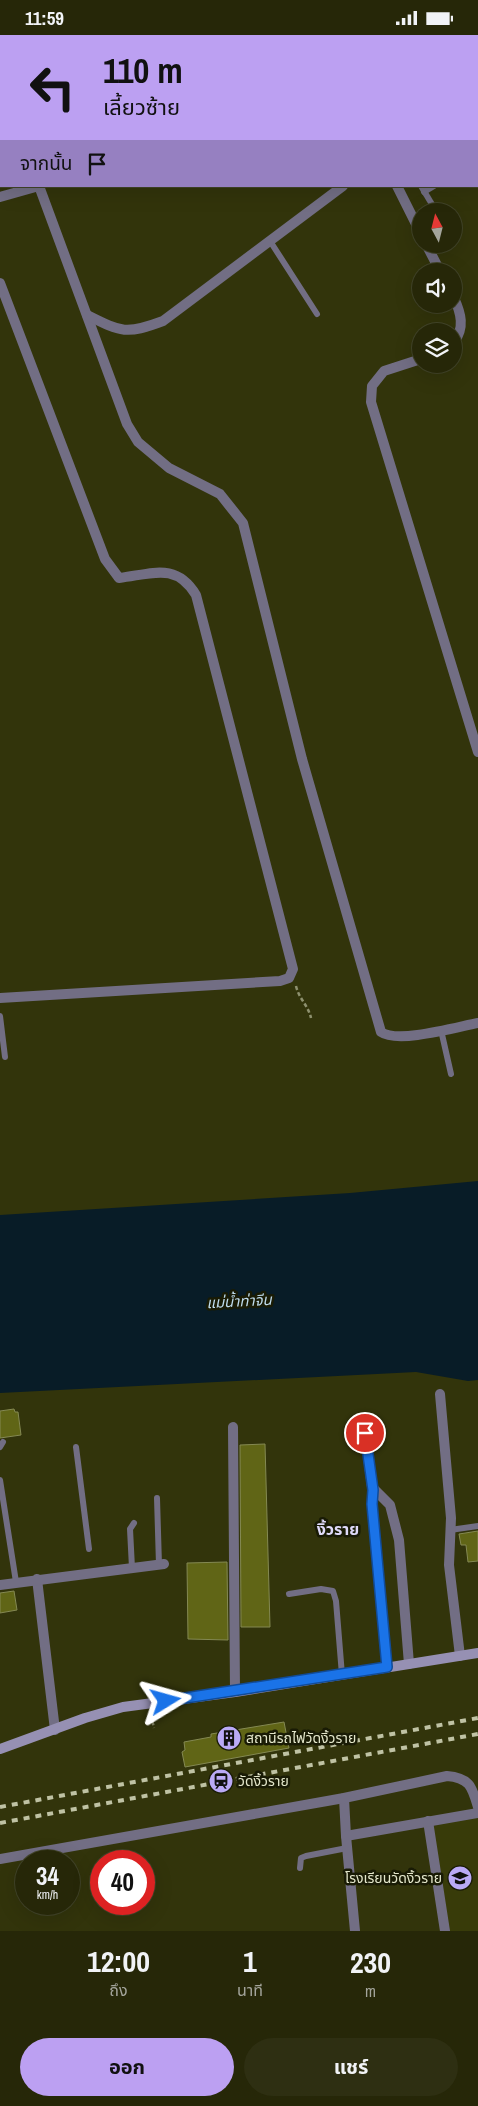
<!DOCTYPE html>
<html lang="th">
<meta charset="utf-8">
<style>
body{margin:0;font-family:"Archivo Narrow","Noto Sans Thai",sans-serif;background:#2e2f12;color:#f1f3f6;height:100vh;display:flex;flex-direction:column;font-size:19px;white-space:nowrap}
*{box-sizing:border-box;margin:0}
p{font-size:16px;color:#a4a59c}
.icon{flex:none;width:28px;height:28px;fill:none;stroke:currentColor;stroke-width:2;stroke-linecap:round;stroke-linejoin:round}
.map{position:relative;height:1896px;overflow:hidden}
.panel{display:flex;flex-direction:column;background:#262708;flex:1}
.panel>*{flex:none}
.top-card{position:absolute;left:0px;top:0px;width:479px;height:152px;box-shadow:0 5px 20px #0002,0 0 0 1px #424429;background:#bca0f2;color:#111;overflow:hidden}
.needle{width:32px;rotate:353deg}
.fabs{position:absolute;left:412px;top:168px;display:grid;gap:10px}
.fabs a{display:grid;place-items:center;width:50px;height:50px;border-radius:50%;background:#262708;box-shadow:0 5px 20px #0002,0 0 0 1px #424429;font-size:25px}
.speed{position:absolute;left:15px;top:1815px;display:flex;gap:10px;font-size:25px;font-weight:700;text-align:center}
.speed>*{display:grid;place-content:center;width:65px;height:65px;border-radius:50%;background:#262708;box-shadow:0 5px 20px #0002,0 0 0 1px #424429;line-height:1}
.speed small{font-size:12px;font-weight:400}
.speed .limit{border:8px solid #d22;background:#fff;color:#111}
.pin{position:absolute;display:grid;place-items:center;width:42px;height:42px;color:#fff;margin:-21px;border:2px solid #fff;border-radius:50%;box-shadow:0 1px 5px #0007}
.me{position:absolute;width:55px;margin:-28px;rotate:82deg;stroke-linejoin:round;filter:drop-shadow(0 0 4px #0008)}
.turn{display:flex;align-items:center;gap:18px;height:105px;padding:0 20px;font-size:22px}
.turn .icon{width:65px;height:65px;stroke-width:2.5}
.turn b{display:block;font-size:35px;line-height:42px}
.then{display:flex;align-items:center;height:48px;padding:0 20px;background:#0003;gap:10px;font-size:19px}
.eta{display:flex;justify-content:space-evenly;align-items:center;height:85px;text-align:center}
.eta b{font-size:30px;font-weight:700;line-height:35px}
.button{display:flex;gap:10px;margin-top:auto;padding:10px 20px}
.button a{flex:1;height:58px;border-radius:30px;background:#bca0f2;color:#111;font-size:20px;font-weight:700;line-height:58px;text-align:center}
.button a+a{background:#2e2f12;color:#f1f3f6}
.status{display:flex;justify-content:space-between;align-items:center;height:35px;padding:0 25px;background:#262708;direction:ltr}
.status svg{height:14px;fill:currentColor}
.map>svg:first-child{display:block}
.built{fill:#383b09}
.water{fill:#081c27}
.building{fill:#606516;stroke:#848953}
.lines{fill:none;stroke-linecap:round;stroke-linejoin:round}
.path{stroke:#8e916f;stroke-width:2.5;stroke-dasharray:4 2.5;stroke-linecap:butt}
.lane{stroke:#726e84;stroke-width:6}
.street{stroke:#726e84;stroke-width:10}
.secondary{stroke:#9690b3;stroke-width:10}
.rail{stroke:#bfc2a4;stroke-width:4;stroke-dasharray:6 6;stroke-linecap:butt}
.route-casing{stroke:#114b97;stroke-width:12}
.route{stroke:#1a73e8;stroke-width:9}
.labels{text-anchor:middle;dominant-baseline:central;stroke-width:5;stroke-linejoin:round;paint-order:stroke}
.poi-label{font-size:14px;fill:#e4e7cb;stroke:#191b05;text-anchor:start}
.water-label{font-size:15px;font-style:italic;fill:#bedbec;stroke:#191b05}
.quarter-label{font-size:16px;font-weight:bold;fill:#dfdaf8;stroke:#191b05}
</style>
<div class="status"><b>11:59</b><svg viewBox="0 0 49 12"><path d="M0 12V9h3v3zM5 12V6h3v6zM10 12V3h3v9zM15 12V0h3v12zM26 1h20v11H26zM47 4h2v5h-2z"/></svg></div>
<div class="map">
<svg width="478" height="1896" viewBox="0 0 478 1896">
<rect width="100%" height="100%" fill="#32340b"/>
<path class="built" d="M478 1783V1896H450L433 1791Z"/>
<path class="water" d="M478 1146V1345L468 1346 416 1337 0 1358V1180L350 1158Z"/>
<g class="building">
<path d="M14 1374 15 1377H18L21 1400 0 1403V1376Z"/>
<path d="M265 1409 270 1592H241L240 1410Z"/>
<path d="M478 1496V1526L468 1527 466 1510H461L459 1499Z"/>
<path d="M227 1527 228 1605 188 1604 187 1528Z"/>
<path d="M14 1556 17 1575 0 1578V1558Z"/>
<path d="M284 1687 289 1713 185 1732 182 1717 185 1715 184 1707 211 1702V1699Z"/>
</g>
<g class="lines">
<g class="path">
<path d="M296 951C299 964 308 970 311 983"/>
<path d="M151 1680 154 1693"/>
</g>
<g class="lane">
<path d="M478 98V97"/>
<path d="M421 151 436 176"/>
<path d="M424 157 434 151"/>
<path d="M270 206 317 279"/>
<path d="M0 981 5 1022"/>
<path d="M441 995 451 1039"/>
<path d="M0 1412 3 1407"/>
<path d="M76 1412 89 1514"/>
<path d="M0 1445 16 1547"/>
<path d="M157 1463 159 1530"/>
<path d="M450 1495 478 1491"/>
<path d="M132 1533 130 1494 134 1488"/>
<path d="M289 1559 321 1554 333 1556 336 1566 342 1640"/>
<path d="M300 1833 301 1823 306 1821 347 1813"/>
</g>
<g class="street">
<path d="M379 0V1"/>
<path d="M202 1 203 0"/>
<path d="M478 147V148"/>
<path d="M39 151 127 389 138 407 169 433 220 459 243 488 302 724 381 997C398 1009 457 992 478 988"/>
<path d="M397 151 421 199"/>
<path d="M0 162 39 151"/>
<path d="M426 209 440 236"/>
<path d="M0 248 105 524 119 543C152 539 176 527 196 560L293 934 289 943 280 946 0 963"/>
<path d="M454 263C461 278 465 293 454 307"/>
<path d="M87 280C121 297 126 300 163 286L343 151"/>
<path d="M421 324 384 336 372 351 371 367 478 717"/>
<path d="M440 1359 451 1483 449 1530 460 1621"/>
<path d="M233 1392 235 1657"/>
<path d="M365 1398 372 1452 390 1470 399 1505 409 1629"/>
<path d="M373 1455 372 1469 387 1632"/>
<path d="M37 1544 55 1695"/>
<path d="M0 1550 164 1529"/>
<path d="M344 1763 346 1801"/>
<path d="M428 1786 445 1896"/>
<path d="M0 1824 344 1763 447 1741C470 1743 472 1752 478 1772"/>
<path d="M355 1896 346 1801 478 1778"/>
</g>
<path class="secondary" d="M0 1714 85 1683 123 1672 235 1657 478 1618"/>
<g class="rail">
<path d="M0 1772 478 1683"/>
<path d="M0 1788 478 1699"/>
</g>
</g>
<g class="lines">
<defs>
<path id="route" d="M166 1666 387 1632 372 1469 373 1455 365 1398"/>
</defs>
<use href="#route" class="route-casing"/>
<use href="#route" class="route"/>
</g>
<defs>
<symbol id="building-disc" viewBox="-11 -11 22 22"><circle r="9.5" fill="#baaaf6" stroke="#191b05"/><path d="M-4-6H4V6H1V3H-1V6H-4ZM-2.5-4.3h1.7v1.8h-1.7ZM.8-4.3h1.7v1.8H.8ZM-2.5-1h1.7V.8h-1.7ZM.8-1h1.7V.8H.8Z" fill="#111"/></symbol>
<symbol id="station-disc" viewBox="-11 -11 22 22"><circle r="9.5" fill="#baaaf6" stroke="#191b05"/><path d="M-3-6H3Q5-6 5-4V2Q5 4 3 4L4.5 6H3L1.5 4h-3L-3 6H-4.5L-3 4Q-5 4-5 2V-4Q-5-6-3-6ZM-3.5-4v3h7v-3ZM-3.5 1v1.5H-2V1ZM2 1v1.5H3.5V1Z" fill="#111"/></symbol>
<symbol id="school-disc" viewBox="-11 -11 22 22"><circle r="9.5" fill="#baaaf6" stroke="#191b05"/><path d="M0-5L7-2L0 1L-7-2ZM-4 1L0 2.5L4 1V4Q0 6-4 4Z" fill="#111"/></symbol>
</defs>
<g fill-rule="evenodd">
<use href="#building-disc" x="215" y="1689" width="28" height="28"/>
<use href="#station-disc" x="207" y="1732" width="28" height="28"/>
<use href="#school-disc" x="446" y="1829" width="28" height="28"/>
</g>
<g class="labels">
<g class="poi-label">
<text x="246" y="1703">สถานีรถไฟวัดงิ้วราย</text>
<text x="238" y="1746">วัดงิ้วราย</text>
<text x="442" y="1843" text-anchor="end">โรงเรียนวัดงิ้วราย</text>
</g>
<g class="water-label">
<text transform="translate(239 1266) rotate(-3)">แม่น้ำท่าจีน</text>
</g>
<g class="quarter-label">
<text x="338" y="1494">งิ้วราย</text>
</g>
</g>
</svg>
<div class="fabs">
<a><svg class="needle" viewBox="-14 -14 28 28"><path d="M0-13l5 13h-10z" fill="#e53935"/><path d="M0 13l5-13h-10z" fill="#a4a59c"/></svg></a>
<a><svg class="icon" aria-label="sound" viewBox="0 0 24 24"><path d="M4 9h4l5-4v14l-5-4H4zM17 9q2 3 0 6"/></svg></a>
<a><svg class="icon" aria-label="layers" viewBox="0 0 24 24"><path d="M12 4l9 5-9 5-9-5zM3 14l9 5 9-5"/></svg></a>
</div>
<div class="speed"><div>34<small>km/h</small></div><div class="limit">40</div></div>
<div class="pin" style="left:365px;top:1398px;background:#d93025"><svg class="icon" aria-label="arrive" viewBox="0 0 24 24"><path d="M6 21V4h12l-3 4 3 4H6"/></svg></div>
<svg class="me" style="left:166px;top:1666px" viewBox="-20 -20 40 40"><path d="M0-17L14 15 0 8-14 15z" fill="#1a73e8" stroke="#fff" stroke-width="4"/></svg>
<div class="top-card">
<div class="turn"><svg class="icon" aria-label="left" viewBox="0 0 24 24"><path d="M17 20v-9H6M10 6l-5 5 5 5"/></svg><div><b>110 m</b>เลี้ยวซ้าย</div></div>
<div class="then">จากนั้น<svg class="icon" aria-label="arrive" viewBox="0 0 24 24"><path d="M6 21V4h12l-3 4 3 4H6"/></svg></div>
</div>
</div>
<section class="panel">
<div class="eta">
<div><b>12:00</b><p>ถึง</p></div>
<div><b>1</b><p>นาที</p></div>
<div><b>230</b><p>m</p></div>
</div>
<div class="button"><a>ออก</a><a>แชร์</a></div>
</section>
